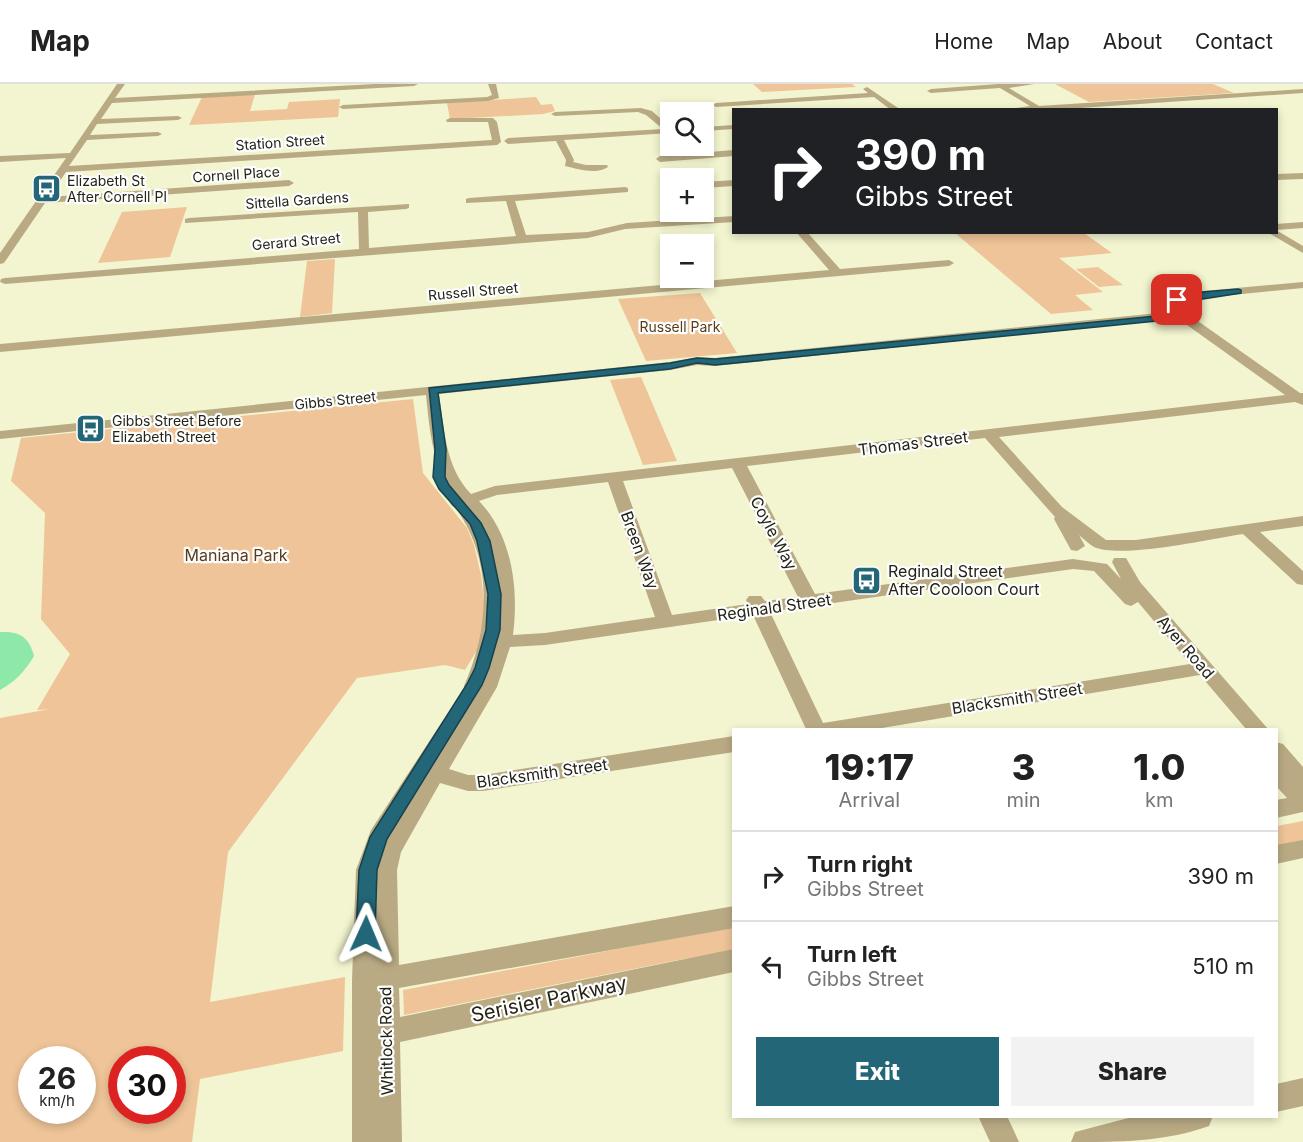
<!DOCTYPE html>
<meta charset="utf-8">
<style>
body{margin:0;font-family:Inter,sans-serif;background:#f2f2f2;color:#222;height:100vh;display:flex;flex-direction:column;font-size:22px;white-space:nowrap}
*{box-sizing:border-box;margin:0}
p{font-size:20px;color:#767676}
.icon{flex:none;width:33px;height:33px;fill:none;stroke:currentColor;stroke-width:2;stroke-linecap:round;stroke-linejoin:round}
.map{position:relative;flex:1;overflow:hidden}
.sheet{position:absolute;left:732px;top:644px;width:546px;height:390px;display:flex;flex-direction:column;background:#fff;border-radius:0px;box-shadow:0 3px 9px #0003}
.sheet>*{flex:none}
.top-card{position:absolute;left:732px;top:24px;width:546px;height:126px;border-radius:0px;box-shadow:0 3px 9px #0003;background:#202124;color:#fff;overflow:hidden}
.tools{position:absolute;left:660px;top:18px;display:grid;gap:12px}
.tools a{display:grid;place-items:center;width:54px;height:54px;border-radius:0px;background:#fff;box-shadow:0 3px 9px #0003;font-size:30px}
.speed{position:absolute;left:18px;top:962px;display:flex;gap:12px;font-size:30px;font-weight:700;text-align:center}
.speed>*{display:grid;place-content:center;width:78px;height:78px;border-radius:50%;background:#fff;box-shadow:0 3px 9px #0003;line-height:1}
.speed small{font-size:15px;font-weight:400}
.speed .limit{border:9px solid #d22;background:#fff;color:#111}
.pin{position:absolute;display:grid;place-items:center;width:51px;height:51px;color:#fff;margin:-26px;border-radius:12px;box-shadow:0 3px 9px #0006}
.me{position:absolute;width:66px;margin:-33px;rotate:1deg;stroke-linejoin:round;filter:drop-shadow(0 0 4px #0008)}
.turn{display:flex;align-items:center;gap:21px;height:126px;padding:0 24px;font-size:27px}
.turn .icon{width:78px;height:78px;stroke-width:2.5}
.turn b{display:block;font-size:42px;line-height:51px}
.eta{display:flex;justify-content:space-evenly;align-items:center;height:102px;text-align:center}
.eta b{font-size:36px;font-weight:800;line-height:42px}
.cta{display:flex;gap:12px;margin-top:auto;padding:12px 24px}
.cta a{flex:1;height:69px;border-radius:0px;background:#267;color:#fff;font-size:24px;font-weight:800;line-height:69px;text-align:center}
.cta a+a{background:#f2f2f2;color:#222}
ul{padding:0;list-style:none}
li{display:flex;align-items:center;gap:18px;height:90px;padding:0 24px;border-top:2px solid #e0e0e0}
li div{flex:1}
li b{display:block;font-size:22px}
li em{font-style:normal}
header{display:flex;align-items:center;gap:36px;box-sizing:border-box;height:84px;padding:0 30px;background:#fff;border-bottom:2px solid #e0e0e0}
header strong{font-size:28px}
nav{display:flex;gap:33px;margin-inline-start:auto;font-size:21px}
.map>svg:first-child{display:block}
.green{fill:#eec498;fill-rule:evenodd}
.water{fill:#8ee8aa}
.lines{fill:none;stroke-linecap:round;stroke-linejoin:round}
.minor{fill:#b9aa84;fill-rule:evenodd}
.route{fill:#267;stroke:#16424d;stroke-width:1.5}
.labels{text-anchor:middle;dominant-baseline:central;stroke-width:4.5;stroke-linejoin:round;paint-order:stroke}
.far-street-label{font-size:14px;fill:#232416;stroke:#fefefe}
.far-poi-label{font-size:14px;fill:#232416;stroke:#fefefe;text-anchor:start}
.far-park-label{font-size:14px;fill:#583c1c;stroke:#fefefe}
.street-label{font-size:16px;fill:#232416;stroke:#fefefe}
.park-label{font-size:16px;fill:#583c1c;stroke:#fefefe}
.poi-label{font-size:16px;fill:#232416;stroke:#fefefe;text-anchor:start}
.near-street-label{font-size:20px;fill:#232416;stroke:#fefefe}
</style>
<header>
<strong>Map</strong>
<nav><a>Home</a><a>Map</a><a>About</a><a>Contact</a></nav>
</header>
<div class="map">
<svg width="1303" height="1058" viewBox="0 0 1303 1058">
<rect width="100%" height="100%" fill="#f2f5cf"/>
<g class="green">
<path d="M753 0H852L856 3 762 8Z"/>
<path d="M1055 0H1213L1234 9 1089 18Z"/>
<path d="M255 10 250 27 287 25 289 18 340 15 338 33 189 41 202 13Z"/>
<path d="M536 13 541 21 552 20 555 27 543 30 450 35 447 19Z"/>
<path d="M187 123 170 173 98 179 122 128Z"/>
<path d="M955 149H1084L1112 169 1059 174 1103 208 1075 211 1093 226 1051 230Z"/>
<path d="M335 175 332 229 300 233 307 177Z"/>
<path d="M1098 183 1123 201 1099 203 1076 185Z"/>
<path d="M700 209 737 269 646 277 618 215Z"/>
<path d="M641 293 677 377 643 381 610 296Z"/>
<path d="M413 315 423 389 467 444 474 461 481 491 485 526 477 566 465 586 445 581 357 594 228 768 210 918 345 893 343 967 200 995 192 1058H0V634L50 625 37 626 70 570 41 535 45 429 11 397 21 354ZM32 975H82V1026H32ZM122 975H172V1026H122Z"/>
<path d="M1303 737V757L1277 763V742Z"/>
<path d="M733 843V867L678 876 404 931 403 906Z"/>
</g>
<path class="water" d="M0 548C20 547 29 553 34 572 26 586 15 598 0 606Z"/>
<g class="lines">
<g class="minor">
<path d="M117 0H125L115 14 375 0H418L414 2 112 19 101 35 178 32 182 34 178 36 97 40 90 51 158 48 162 50 158 52 87 56 69 82 492 56 488 38H447L446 36 450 34H493L497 38 501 58 497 61 66 88 49 113 289 96 294 99 289 102 45 119 4 179 0 180V169L66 74 0 78V72L70 69Z"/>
<path d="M488 0H496L499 14 488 17 343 25 339 23 343 21 487 13 492 11Z"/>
<path d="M998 0H1034L1009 4 1039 22 1303 5V9L1051 26H1003L1030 22 1000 4 931 9 927 7 931 5Z"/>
<path d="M867 3 901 26H891L874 13 716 23 712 21 716 19 868 9 863 5Z"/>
<path d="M641 24 652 27 670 43V49L564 56 574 76 573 78 586 81H607L608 83C597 91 578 85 565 82L566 76 556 57 508 60 504 57 508 54 663 45 646 31 638 28 555 32 551 30 555 28Z"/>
<path d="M734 41V45L704 47V43Z"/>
<path d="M734 66V72L660 78 656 75 660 72Z"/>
<path d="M1303 89V95L1276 96V90Z"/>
<path d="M734 96V102L704 104V98Z"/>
<path d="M625 103 628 104V108L515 117 526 151 588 148 627 139 734 132V138L625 145 588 154 5 200 0 198 1 195 5 194 359 165 358 128 185 139V135L189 134 409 120V124L406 125 368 128 369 164 516 152 506 117 466 119V115L469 114Z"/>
<path d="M1303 138V144L1276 146V140Z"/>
<path d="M1276 146 1303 162V169L1267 148H1276Z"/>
<path d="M796 148H807L840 185 949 176 954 179 949 182 0 268V260L829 186Z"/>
<path d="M1303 198V204L1172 217 1179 227H1187L1189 230 1187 233 1195 235 1300 309H1303V321L1295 318 999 353 1062 423 1106 456H1136L1303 432V442L1260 448 1303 487V501L1297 500 1243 450C1210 455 1122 475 1094 463 1089 460 1084 455 1079 451L1085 462 1077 467 1071 466 1054 435 1055 433 985 354 747 382 815 510 1073 475 1107 480 1121 495 1112 478 1114 474H1126L1140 498 1268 645H1246L1200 591 876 645H806L753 531 545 561 510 563 497 603 449 685 468 691H483L734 652V668L483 707H468L440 699 401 768 397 786 399 881 734 822V844L399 904 400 933 734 865V888L400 958 402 1058H352V896L356 786 371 746 442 638 449 635 456 638 474 609 467 607 464 602C489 545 494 479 457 426L459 424 452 422 450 419 458 414C432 385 430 348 426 311L0 355V347L670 278 697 273 715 274 1168 228 1159 217 1170 210ZM1171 235 1187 241 1285 311 495 402 471 410C445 383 444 344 439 310L670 286 697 281 715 282ZM732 384 798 513 765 517 761 512H749L746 516 748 520 672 531 623 397ZM608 398 655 533 545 549 513 551C519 505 512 451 479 417L497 411ZM1073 485 1094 487 1125 520 1131 522 1138 518 1190 580 823 639 770 528Z"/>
<path d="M1276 658 1283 660 1303 683V728L1276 734V716L1287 714 1276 702Z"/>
<path d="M1303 756V774L1276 780V761Z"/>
<path d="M1303 994V1022L1276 1028V1000Z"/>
<path d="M978 1032H1007L1019 1058H990Z"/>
<path d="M1136 1032H1213L1209 1042C1165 1058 1118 1058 1071 1058L1075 1048Z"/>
</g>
</g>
<path class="route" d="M1238 205 1241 206V209L1177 219 1173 215 1170 218 1179 232 1167 236 715 281 697 279 670 285 438 309 446 365 445 393 449 401 481 439 490 457 501 510 500 546 489 584 482 601 387 755 377 786 375 850 372 856 366 858 359 856 356 850 359 786 370 753 467 600 475 584 486 546 488 510 477 457 470 440 439 405 433 393 435 365 429 304 670 279 697 274 715 275 1167 231 1169 230 1161 217 1167 211Z"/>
<defs>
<symbol id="bus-square" viewBox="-11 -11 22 22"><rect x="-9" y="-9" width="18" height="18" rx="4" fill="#267" stroke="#fefefe"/><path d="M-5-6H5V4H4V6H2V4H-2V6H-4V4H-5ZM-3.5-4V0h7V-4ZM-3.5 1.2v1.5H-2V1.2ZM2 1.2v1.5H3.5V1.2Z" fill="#fff"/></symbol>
</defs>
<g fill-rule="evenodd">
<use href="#bus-square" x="30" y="88" width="33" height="33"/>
<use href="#bus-square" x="74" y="328" width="33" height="33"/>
<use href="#bus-square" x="850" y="480" width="33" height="33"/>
</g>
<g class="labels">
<g class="far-street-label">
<text transform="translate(280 58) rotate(-4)">Station Street</text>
<text transform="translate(236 90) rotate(-4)">Cornell Place</text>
<text transform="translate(297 116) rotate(-4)">Sittella Gardens</text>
<text transform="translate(296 157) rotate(-5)">Gerard Street</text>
<text transform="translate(473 207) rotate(-5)">Russell Street</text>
<text transform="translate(335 316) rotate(-6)">Gibbs Street</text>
</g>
<g class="far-poi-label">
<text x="67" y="96">Elizabeth St<tspan x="67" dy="16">After Cornell Pl</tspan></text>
<text x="112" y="336">Gibbs Street Before<tspan x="112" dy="16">Elizabeth Street</tspan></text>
</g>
<g class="far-park-label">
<text x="680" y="242">Russell Park</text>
</g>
<g class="street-label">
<text transform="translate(913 359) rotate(-7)">Thomas Street</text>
<text transform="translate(774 449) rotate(62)">Coyle Way</text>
<text transform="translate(640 466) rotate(70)">Breen Way</text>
<text transform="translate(774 523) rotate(-8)">Reginald Street</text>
<text transform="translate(1186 563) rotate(49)">Ayer Road</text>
<text transform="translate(1017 614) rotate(-9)">Blacksmith Street</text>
<text transform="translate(542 689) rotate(-8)">Blacksmith Street</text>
<text transform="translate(386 957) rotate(-91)">Whitlock Road</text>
</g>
<g class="park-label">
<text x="236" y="471">Maniana Park</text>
</g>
<g class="poi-label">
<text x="888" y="487">Reginald Street<tspan x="888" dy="18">After Cooloon Court</tspan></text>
</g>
<g class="near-street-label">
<text transform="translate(549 915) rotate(-12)">Serisier Parkway</text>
</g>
</g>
</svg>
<div class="tools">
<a><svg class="icon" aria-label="search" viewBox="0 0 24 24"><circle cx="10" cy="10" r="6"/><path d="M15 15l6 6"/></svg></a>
<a>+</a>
<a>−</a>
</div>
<div class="speed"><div>26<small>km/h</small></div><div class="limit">30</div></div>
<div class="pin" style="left:1177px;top:216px;background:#d93025"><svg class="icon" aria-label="arrive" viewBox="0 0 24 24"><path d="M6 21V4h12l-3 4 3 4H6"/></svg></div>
<svg class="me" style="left:366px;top:850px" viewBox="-20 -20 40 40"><path d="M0-17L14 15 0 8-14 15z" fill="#267" stroke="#fff" stroke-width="4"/></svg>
<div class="top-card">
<div class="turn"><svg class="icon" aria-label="right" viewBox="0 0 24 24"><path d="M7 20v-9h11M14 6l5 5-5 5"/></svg><div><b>390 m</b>Gibbs Street</div></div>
</div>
<section class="sheet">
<div class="eta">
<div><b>19:17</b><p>Arrival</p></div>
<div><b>3</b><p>min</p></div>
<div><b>1.0</b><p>km</p></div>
</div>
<ul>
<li><svg class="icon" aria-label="right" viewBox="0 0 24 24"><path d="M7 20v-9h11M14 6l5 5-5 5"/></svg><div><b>Turn right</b><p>Gibbs Street</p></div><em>390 m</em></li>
<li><svg class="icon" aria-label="left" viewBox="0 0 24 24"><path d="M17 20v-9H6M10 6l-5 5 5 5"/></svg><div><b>Turn left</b><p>Gibbs Street</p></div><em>510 m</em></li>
</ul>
<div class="cta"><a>Exit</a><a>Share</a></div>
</section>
</div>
